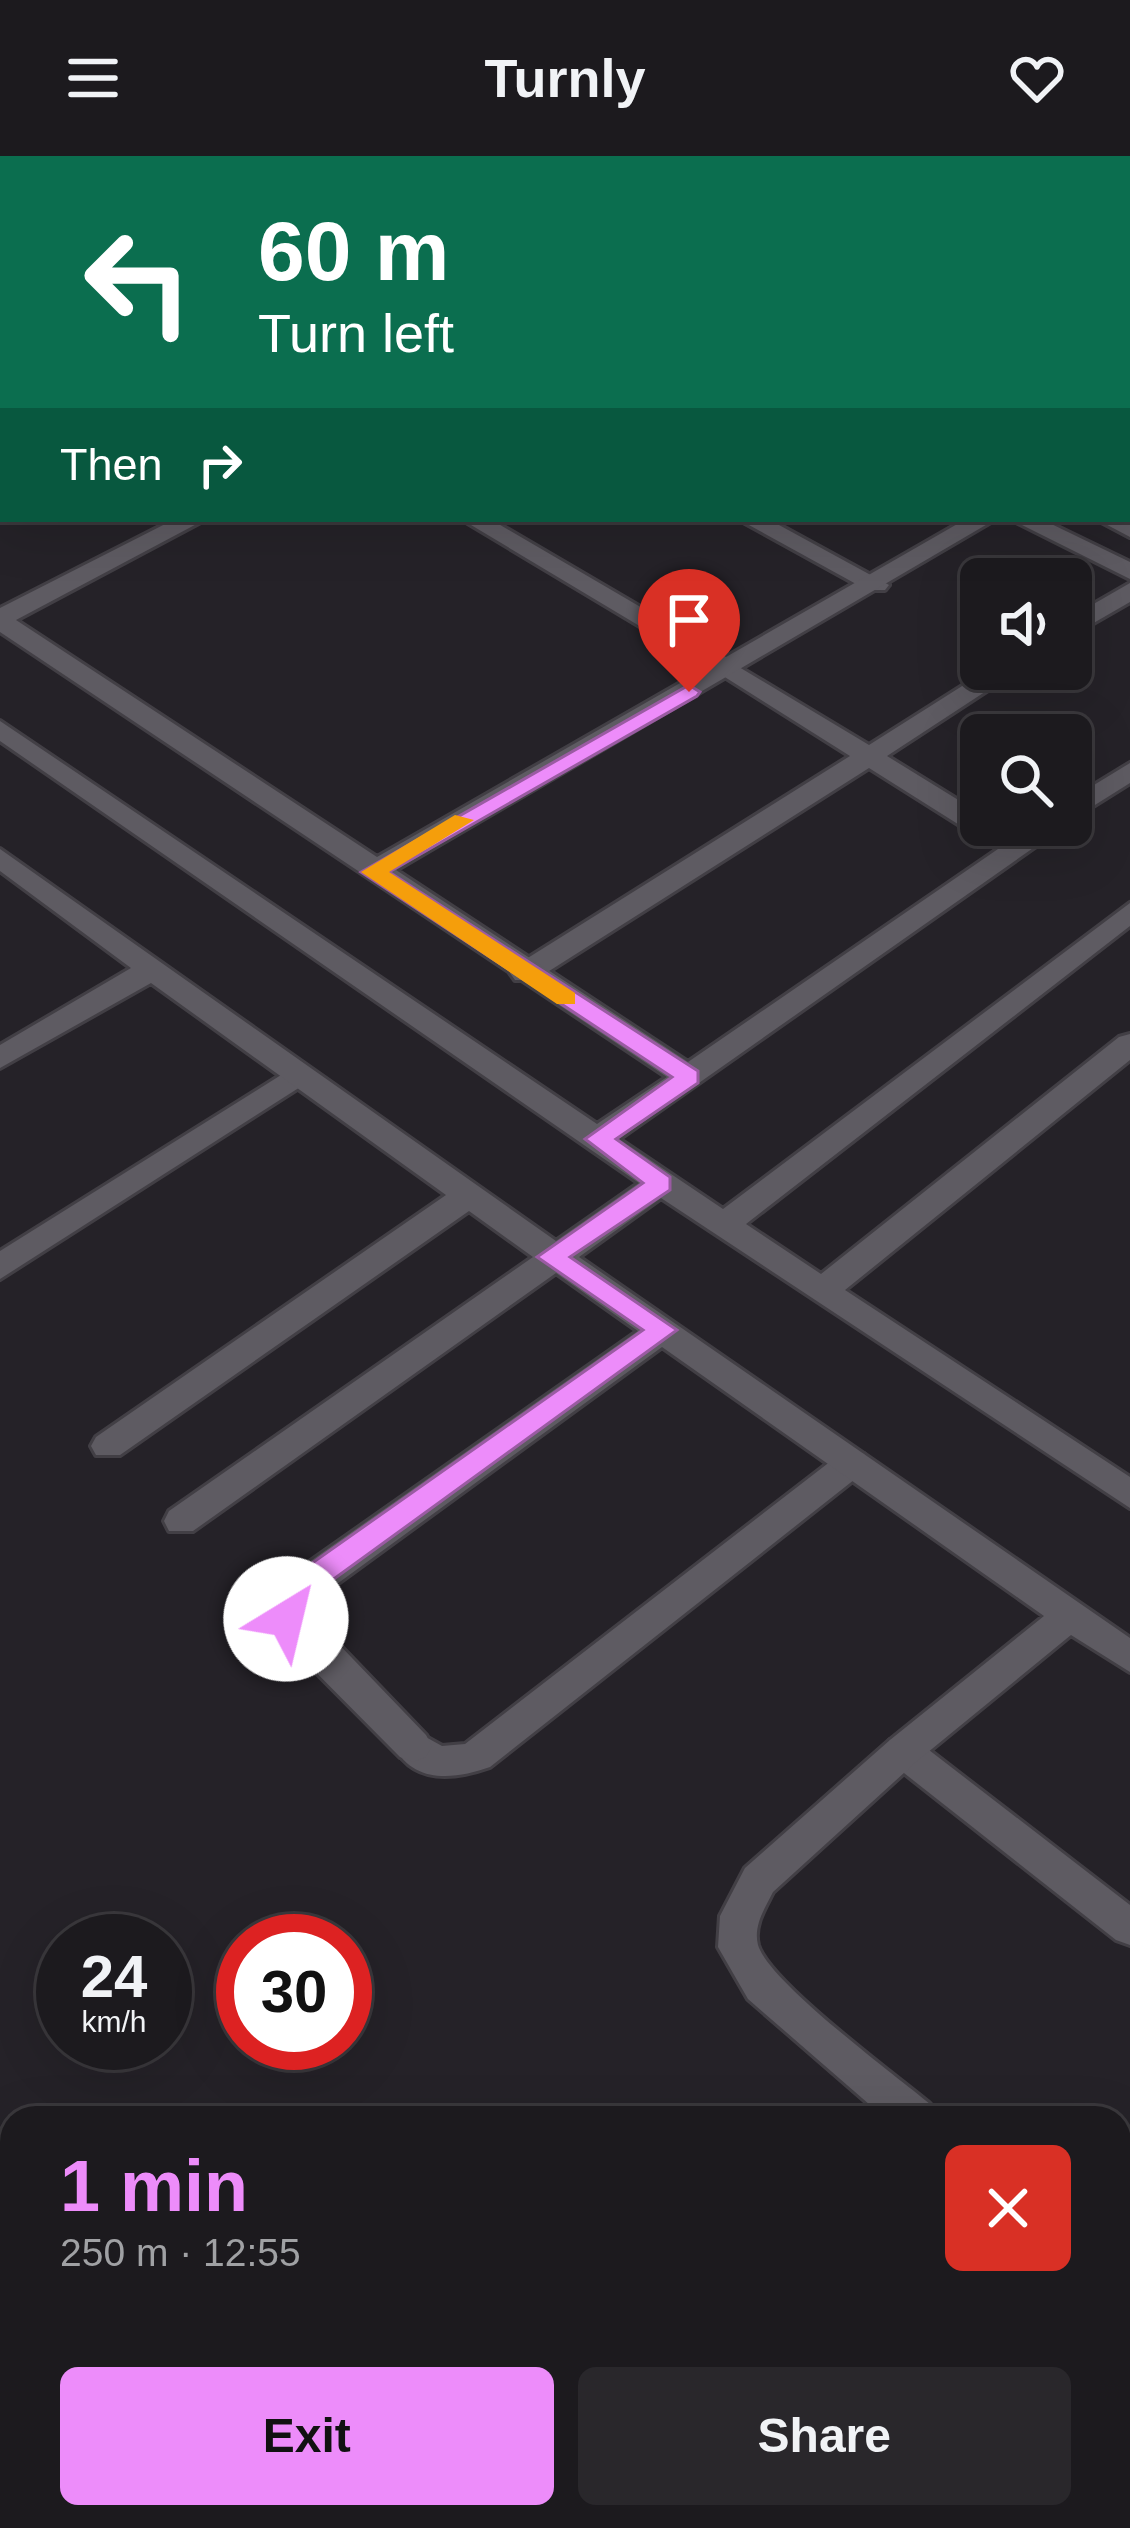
<!DOCTYPE html>
<meta charset="utf-8">
<style>
body{margin:0;font-family:Helvetica,sans-serif;background:#29272b;color:#f1f3f6;height:100vh;display:flex;flex-direction:column;font-size:45px;white-space:nowrap}
*{box-sizing:border-box;margin:0}
p{font-size:39px;color:#a0a1a4}
.icon{flex:none;width:66px;height:66px;fill:none;stroke:currentColor;stroke-width:2;stroke-linecap:round;stroke-linejoin:round}
.map{position:relative;flex:1;overflow:hidden}
.drawer{position:absolute;left:0px;top:1950px;width:1131px;height:423px;display:flex;flex-direction:column;background:#1c1a1e;border-radius:36px 36px 0 0;box-shadow:0 12px 48px #0002,0 0 0 3px #3a383c}
.drawer>*{flex:none}
.banner{position:absolute;left:0px;top:0px;width:1131px;height:366px;box-shadow:0 12px 48px #0002,0 0 0 3px #3a383c;background:#0b6e4f;color:#fff;overflow:hidden}
.fabs{position:absolute;left:960px;top:402px;display:grid;gap:24px}
.fabs a{display:grid;place-items:center;width:132px;height:132px;border-radius:18px;background:#1c1a1e;box-shadow:0 12px 48px #0002,0 0 0 3px #3a383c;font-size:60px}
.speed{position:absolute;left:36px;top:1758px;display:flex;gap:24px;font-size:60px;font-weight:700;text-align:center}
.speed>*{display:grid;place-content:center;width:156px;height:156px;border-radius:50%;background:#1c1a1e;box-shadow:0 12px 48px #0002,0 0 0 3px #3a383c;line-height:1}
.speed small{font-size:30px;font-weight:400}
.speed .limit{border:18px solid #d22;background:#fff;color:#111}
.pin{position:absolute;display:grid;place-items:center;width:102px;height:102px;color:#fff;margin:-123px -51px;border-radius:50% 50% 50% 0;rotate:-45deg;box-shadow:0 0 12px #0007}
.pin .icon{rotate:45deg}
.me{position:absolute;width:132px;margin:-66px;rotate:36deg;stroke-linejoin:round;filter:drop-shadow(0 0 9px #0008)}
.turn{display:flex;align-items:center;gap:42px;height:252px;padding:0 60px;font-size:54px}
.turn .icon{width:156px;height:156px;stroke-width:2.5}
.turn b{display:block;font-size:84px;line-height:102px}
.then{display:flex;align-items:center;height:114px;padding:0 60px;background:#0003;gap:24px;font-size:45px}
.round{display:grid;place-items:center;flex:none;width:126px;height:126px;border-radius:18px;background:#29272b}
.headline{display:flex;align-items:center;justify-content:space-between;height:204px;padding:0 60px}
h1{font-size:72px;font-weight:700;line-height:90px;color:#ed8cfa}
.primary-button{display:flex;gap:24px;margin-top:auto;padding:24px 60px}
.primary-button a{flex:1;height:138px;border-radius:18px;background:#ed8cfa;color:#111;font-size:48px;font-weight:700;line-height:138px;text-align:center}
.primary-button a+a{background:#29272b;color:#f1f3f6}
header{display:flex;justify-content:space-between;align-items:center;height:156px;padding:0 60px;background:#1c1a1e;font-size:54px;font-weight:700}
.map>svg:first-child{display:block}
.lines{fill:none;stroke-linecap:round;stroke-linejoin:round}
.service-casing{stroke:#423f45;stroke-width:6}
.minor-casing{stroke:#423f45;stroke-width:6}
.service{fill:#5e5b62;fill-rule:evenodd}
.minor{fill:#5e5b62;fill-rule:evenodd}
.wall{fill:#662e4e}
.shaded-wall{fill:#472239}
.building{fill:#72405d;stroke:#825770;stroke-width:3}
.route{fill:#ed8cfa;stroke:#9a5ba2;stroke-width:3}
.slow{fill:#f59e0b}
</style>
<header><svg class="icon" aria-label="menu" viewBox="0 0 24 24"><path d="M4 6h16M4 12h16M4 18h16"/></svg>Turnly<svg class="icon" aria-label="heart" viewBox="0 0 24 24"><path d="M12 20l-8-8c-3-5 5-10 8-4 3-6 11-1 8 4z"/></svg></header>
<div class="map">
<svg width="1130" height="2372" viewBox="0 0 1130 2372">
<rect width="100%" height="100%" fill="#252228"/>
<g class="lines">
<defs>
<g id="service">
<path d="M3 332V346L0 347V333Z"/>
<path d="M738 363H768L889 429 885 434H867Z"/>
<path d="M1130 427V446L1071 480V461Z"/>
<path d="M729 505 869 589 989 513H1020L887 600 981 658V669H998L1031 693 1017 702 1007 699 869 612 535 824H515L510 817 515 810 850 600 720 518V508Z"/>
<path d="M297 909 312 919 308 926 0 1123V1095Z"/>
<path d="M852 1294 864 1298 869 1307 864 1316 490 1611C456 1623 414 1629 394 1590L400 1579 413 1574 442 1590 465 1588 840 1298Z"/>
<path d="M903 1579 916 1584 1130 1749V1789L1116 1784 890 1606 884 1595 890 1584Z"/>
</g>
<g id="minor">
<path d="M256 0H280L282 3H258Z"/>
<path d="M364 0H388L390 3H366Z"/>
<rect x="0" y="96" width="3" height="13"/>
<path d="M3 209V223L0 224V210Z"/>
<path d="M175 363H206L16 464 377 701 708 511 461 363H490L726 501 966 363H996L396 714 688 906 1033 669H1066L619 983 723 1053 1130 747V770L746 1068 821 1118 1119 881 1130 878V904L845 1134 1130 1321V1352L661 1042 579 1101 1130 1482V1516L1071 1479 916 1606 773 1736C765 1752 753 1770 758 1789 769 1826 895 1919 930 1948L936 1962H885L748 1843 718 1791 720 1760 745 1712 890 1584 1044 1460 662 1191 304 1452 426 1579 432 1590 426 1601 413 1606 400 1601 273 1473C263 1452 272 1440 285 1423L638 1175 556 1117 193 1375H169L164 1365 169 1355 533 1101 469 1055 120 1299H96L91 1290 96 1281 446 1039 151 827 0 912V889L131 812 0 715V693L556 1085 639 1027 0 585V565L597 968 667 921 0 476V452Z"/>
<path d="M1010 363H1041L1130 406V423Z"/>
<path d="M1096 363 1130 365V381Z"/>
<path d="M1130 607V627L1071 664V643Z"/>
<path d="M0 2070 12 2074V2124L0 2119Z"/>
<path d="M1119 2117 1130 2122V2169L1119 2165Z"/>
<path d="M228 2361H280L285 2372H233Z"/>
</g>
</defs>
<use href="#service" class="service-casing"/>
<use href="#minor" class="minor-casing"/>
<use href="#service" class="service"/>
<use href="#minor" class="minor"/>
</g>
<g class="wall">
<path d="M0 0H233L226 3H3V92L0 90Z"/>
<path d="M585 0H955L937 3H588Z"/>
</g>
<g class="shaded-wall">
<path d="M140 0H233L226 3H133Z"/>
<rect x="614" y="0" width="69" height="3"/>
<rect x="692" y="0" width="121" height="3"/>
<path d="M827 0H955L937 3H827Z"/>
</g>
<path class="building" d="M0 0H140L133 3H3V56L0 54Z"/>
<path class="route" d="M689 529 700 536 697 540 389 716 698 915V927L616 983 670 1021V1034L570 1101 677 1174 309 1441 297 1472H276L271 1450 288 1424 643 1174 537 1101 643 1027 585 983 672 921 361 716Z"/>
<path class="slow" d="M455 659 474 664 389 716 575 837V848H557L361 716Z"/>
</svg>
<div class="fabs">
<a><svg class="icon" aria-label="sound" viewBox="0 0 24 24"><path d="M4 9h4l5-4v14l-5-4H4zM17 9q2 3 0 6"/></svg></a>
<a><svg class="icon" aria-label="search" viewBox="0 0 24 24"><circle cx="10" cy="10" r="6"/><path d="M15 15l6 6"/></svg></a>
</div>
<div class="speed"><div>24<small>km/h</small></div><div class="limit">30</div></div>
<div class="pin" style="left:689px;top:536px;background:#d93025"><svg class="icon" aria-label="arrive" viewBox="0 0 24 24"><path d="M6 21V4h12l-3 4 3 4H6"/></svg></div>
<svg class="me" style="left:286px;top:1463px" viewBox="-20 -20 40 40"><circle r="19" fill="#fff"/><path d="M0-13L10 11 0 6-10 11z" fill="#ed8cfa"/></svg>
<div class="banner">
<div class="turn"><svg class="icon" aria-label="left" viewBox="0 0 24 24"><path d="M17 20v-9H6M10 6l-5 5 5 5"/></svg><div><b>60 m</b>Turn left</div></div>
<div class="then">Then<svg class="icon" aria-label="right" viewBox="0 0 24 24"><path d="M7 20v-9h11M14 6l5 5-5 5"/></svg></div>
</div>
<section class="drawer">
<div class="headline"><div><h1>1 min</h1><p>250 m · 12:55</p></div><a class="round" style="background:#d93025;color:#fff"><svg class="icon" aria-label="close" viewBox="0 0 24 24"><path d="M6 6l12 12M18 6L6 18"/></svg></a></div>
<div class="primary-button"><a>Exit</a><a>Share</a></div>
</section>
</div>
